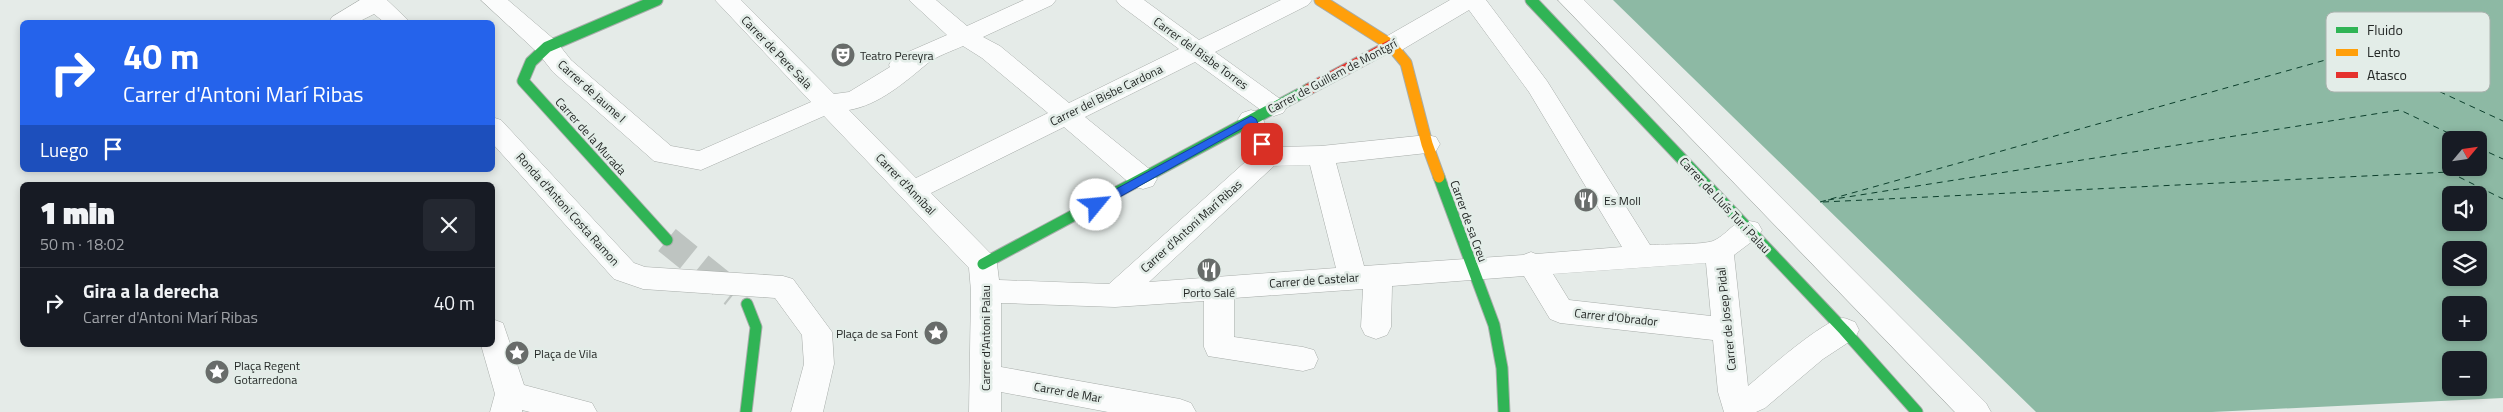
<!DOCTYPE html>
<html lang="es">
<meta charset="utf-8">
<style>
body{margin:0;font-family:"Titillium Web",sans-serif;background:#242831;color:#f1f3f6;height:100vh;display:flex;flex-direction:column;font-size:19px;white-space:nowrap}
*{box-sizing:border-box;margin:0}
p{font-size:16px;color:#9ea1a6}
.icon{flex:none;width:28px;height:28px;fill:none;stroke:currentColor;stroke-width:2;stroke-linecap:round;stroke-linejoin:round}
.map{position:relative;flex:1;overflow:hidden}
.panel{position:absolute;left:20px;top:182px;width:475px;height:165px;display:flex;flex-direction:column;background:#171b24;border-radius:8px;box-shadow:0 2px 8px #0003}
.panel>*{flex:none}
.banner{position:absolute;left:20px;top:20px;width:475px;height:152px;border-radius:8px;box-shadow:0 2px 8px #0003;background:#2563eb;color:#fff;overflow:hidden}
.needle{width:32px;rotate:61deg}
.tools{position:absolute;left:2442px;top:131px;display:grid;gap:10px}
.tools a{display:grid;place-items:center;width:45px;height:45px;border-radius:8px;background:#171b24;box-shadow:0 2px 8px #0003;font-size:25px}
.pin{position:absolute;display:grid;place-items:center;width:42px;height:42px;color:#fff;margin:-21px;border-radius:10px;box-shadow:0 2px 8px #0006}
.me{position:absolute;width:55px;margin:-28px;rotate:62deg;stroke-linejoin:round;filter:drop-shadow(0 0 4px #0008)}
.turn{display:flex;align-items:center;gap:18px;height:105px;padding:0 20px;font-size:22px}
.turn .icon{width:65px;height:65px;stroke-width:2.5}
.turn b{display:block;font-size:35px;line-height:42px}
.then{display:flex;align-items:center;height:48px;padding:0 20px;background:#0003;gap:10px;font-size:19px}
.round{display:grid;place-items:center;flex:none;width:52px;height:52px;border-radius:8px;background:#242831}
.headline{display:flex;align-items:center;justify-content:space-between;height:85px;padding:0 20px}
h1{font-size:30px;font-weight:800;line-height:38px}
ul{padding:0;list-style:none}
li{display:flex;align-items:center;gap:15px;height:70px;padding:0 20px;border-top:1px solid #363941}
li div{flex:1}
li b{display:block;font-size:19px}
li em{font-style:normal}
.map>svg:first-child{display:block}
.water{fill:#8db9a4;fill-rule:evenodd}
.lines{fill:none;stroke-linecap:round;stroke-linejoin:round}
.ferry{stroke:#0c3f2c;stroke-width:1;stroke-dasharray:6 5;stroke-linecap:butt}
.secondary-tunnel{stroke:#bec4c1;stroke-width:28;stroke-dasharray:28 14;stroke-linecap:butt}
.street-casing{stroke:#a8adaa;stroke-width:1}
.fast-casing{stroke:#a8adaa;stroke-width:13}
.slow-casing{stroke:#a8adaa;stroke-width:13}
.jam-casing{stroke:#a8adaa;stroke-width:13}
.street{fill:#fbfcfc;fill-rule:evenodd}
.fast{stroke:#30b455;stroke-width:11}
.slow{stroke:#ff9f0a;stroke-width:11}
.jam{stroke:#e5322d;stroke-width:11}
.route{fill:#2563eb;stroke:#184099}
.labels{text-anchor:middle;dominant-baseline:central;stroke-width:5;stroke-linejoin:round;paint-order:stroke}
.street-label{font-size:12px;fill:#242826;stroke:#e3ede8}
.poi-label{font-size:12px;fill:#242826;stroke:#e3ede8;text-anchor:start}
.key{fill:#e3ede8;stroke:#aab2ae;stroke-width:1}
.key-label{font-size:14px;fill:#242826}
</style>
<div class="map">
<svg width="2503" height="412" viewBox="0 0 2503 412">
<rect width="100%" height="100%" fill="#e5ebe8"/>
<path class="water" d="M1613 0H2503V398L2212 412H2036ZM2451 140H2479V168H2451ZM2451 195H2479V222H2451ZM2451 250H2479V278H2451ZM2451 305H2479V332H2451ZM2451 360H2479V388H2451Z"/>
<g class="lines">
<g class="ferry">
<path d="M2479 148 2503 159"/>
<path d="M1828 200 2400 110 2463 140"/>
<path d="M1820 202 2354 52 2503 121"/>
<path d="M1823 202 2449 172 2503 199"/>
</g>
<path class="secondary-tunnel" d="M667 240 734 294"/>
<defs>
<g id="street">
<path d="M360 0H387L410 22H384L374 14 358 22H329L332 17Z"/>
<path d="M481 0H508L556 41 571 60 671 146 699 151 811 102 715 0H741L834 94 849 92 890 67 889 65 892 59 947 35 909 0H936L967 26 1024 0H1056L1052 5 983 37 1000 46 1069 103 1179 49 1120 5 1116 0H1144L1199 40 1281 0H1312L1308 5 1215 52 1283 101 1287 107 1283 113 1274 116 1265 113 1195 62 1085 117 1153 172 1157 179 1153 186 1143 189 1133 186 1064 127 931 193 993 256 997 264 999 280 1109 284 1253 155 1238 119 1242 113 1251 110 1260 113 1276 147 1321 146 1427 135 1436 137 1440 144 1436 151 1427 153 1336 163 1364 266 1523 255 1531 252 1536 254 1622 247 1529 92 1469 10 1400 51 1391 53 1382 51 1379 45 1382 39 1450 0H1486L1547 81 1650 245C1665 244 1701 245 1713 241 1731 233 1734 215 1758 223L1762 230 1758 237 1734 255 1748 386C1766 371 1823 320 1843 318 1847 318 1851 321 1855 322L1859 330 1855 338 1823 359 1765 408 1756 412H1724L1718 392 1713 340 1560 323 1550 319 1524 276 1392 286 1391 327 1387 335 1376 339 1365 335 1361 327 1363 289 1234 298V337L1303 347 1314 350 1318 359 1314 368 1303 371 1208 356 1204 347V301L1115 307 1001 303V367L1180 399 1191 403 1196 412H1108L1001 392V412H969L971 291 969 268 824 116 701 170 654 161 553 72 538 53ZM963 46 982 58 1048 113 916 178 849 110C879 105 905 82 928 63 937 56 952 51 963 46ZM1310 165 1336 268 1149 282 1274 166ZM1706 263 1711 316 1569 300 1553 274Z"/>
<path d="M1558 0H1584L1986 403 1991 412H1955Z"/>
<path d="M492 117 501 120 634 263 645 267 783 276 793 279 832 332 834 364 823 412H791L804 364 802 335 775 298 643 289 614 279 492 143Z"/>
<path d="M492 319 503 323 524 385 592 403 597 412H530L522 410V412H490L495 394 481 345H492Z"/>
</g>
<g id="fast">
<path d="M657 0 547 47 531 62 523 81 667 240"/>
<path d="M1531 0 1844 330 1917 412"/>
<path d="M1439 177 1494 325 1502 368 1504 412"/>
<path d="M983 264 1309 89"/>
<path d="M746 412 756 327 747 304"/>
</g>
<path id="slow" d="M1320 0 1391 45 1406 63 1427 144 1439 177"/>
<path id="jam" d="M1309 89 1391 45"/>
</defs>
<use href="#street" class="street-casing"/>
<use href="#fast" class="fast-casing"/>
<use href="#slow" class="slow-casing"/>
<use href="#jam" class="jam-casing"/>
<use href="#street" class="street"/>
<use href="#fast" class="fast"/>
<use href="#slow" class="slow"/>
<use href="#jam" class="jam"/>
</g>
<path class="route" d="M1251 116 1256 119 1267 144 1265 147H1258L1248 125 1100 208H1092L1090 205 1092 202Z"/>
<defs>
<symbol id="theatre-disc" viewBox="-11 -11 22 22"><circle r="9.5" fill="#686c6a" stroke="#e3ede8"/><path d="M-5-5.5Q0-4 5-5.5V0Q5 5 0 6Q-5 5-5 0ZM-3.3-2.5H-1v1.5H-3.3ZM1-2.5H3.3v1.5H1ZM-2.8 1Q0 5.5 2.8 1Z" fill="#fff"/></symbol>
<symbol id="restaurant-disc" viewBox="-11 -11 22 22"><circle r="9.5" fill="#686c6a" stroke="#e3ede8"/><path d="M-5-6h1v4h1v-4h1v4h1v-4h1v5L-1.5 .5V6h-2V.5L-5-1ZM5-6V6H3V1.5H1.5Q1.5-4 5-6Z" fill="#fff"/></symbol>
<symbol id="sight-disc" viewBox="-11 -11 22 22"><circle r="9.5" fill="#686c6a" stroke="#e3ede8"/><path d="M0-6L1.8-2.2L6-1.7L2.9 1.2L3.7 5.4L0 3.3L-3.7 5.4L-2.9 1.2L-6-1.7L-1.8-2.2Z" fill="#fff"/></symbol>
</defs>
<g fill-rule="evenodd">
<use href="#theatre-disc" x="829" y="41" width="28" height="28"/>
<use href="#restaurant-disc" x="1572" y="186" width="28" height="28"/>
<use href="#restaurant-disc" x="1195" y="256" width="28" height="28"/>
<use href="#sight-disc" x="922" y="319" width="28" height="28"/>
<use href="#sight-disc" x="503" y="339" width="28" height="28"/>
<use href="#sight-disc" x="203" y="358" width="28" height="28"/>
</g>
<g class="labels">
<g class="street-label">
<text transform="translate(777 52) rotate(46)">Carrer de Pere Sala</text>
<text transform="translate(1201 53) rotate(36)">Carrer del Bisbe Torres</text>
<text transform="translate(1332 76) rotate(-28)">Carrer de Guillem de Montgrí</text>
<text transform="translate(592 91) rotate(42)">Carrer de Jaume I</text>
<text transform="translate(1106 95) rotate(-26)">Carrer del Bisbe Cardona</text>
<text transform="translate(591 136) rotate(48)">Carrer de la Murada</text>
<text transform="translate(906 184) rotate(46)">Carrer d'Anníbal</text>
<text transform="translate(1725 205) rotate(47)">Carrer de Lluís Tur i Palau</text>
<text transform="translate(568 209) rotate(48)">Ronda d'Antoni Costa Ramon</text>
<text transform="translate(1469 221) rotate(70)">Carrer de sa Creu</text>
<text transform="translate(1191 226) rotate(-42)">Carrer d'Antoni Marí Ribas</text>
<text transform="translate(1314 280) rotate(-4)">Carrer de Castelar</text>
<text transform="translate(1616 317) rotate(6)">Carrer d'Obrador</text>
<text transform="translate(1726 319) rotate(-96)">Carrer de Josep Pidal</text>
<text transform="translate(985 338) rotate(-90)">Carrer d'Antoni Palau</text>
<text transform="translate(1068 392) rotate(10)">Carrer de Mar</text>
</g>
<g class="poi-label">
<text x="860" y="55">Teatro Pereyra</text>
<text x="1604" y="200">Es Moll</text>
<text x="1209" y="292" text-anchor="middle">Porto Salé</text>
<text x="918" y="333" text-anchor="end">Plaça de sa Font</text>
<text x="534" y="353">Plaça de Vila</text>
<text x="234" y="365">Plaça Regent<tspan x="234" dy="14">Gotarredona</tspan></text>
</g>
</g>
<rect x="2326" y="12" width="164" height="80" rx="8" class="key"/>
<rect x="2336" y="27" width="22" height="6" fill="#30b455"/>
<rect x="2336" y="49" width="22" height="7" fill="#ff9f0a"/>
<rect x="2336" y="72" width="22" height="6" fill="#e5322d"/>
<g class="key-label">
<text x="2367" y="35">Fluido</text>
<text x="2367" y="57">Lento</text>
<text x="2367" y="80">Atasco</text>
</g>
</svg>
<div class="tools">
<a><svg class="needle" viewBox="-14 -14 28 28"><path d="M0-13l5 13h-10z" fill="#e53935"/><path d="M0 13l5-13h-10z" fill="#9ea1a6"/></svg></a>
<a><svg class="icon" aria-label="sound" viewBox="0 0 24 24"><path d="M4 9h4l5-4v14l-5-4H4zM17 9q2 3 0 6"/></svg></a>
<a><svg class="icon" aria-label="layers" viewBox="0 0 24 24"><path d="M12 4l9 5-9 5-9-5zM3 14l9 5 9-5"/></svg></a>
<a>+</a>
<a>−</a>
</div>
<div class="pin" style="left:1262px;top:144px;background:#d93025"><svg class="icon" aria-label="arrive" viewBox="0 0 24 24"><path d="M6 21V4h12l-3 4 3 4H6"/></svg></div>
<svg class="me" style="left:1096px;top:205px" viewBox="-20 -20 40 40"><circle r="19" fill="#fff"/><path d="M0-13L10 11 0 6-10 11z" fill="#2563eb"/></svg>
<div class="banner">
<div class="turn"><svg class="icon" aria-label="right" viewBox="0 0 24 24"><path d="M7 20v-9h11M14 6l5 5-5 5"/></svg><div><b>40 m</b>Carrer d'Antoni Marí Ribas</div></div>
<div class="then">Luego<svg class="icon" aria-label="arrive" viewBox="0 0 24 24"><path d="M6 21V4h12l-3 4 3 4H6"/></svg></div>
</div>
<section class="panel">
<div class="headline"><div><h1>1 min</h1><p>50 m · 18:02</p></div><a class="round"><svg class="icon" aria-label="close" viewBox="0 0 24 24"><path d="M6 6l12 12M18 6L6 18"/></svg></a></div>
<ul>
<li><svg class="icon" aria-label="right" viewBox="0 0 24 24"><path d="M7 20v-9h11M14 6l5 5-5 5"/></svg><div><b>Gira a la derecha</b><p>Carrer d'Antoni Marí Ribas</p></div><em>40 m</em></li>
</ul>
</section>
</div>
